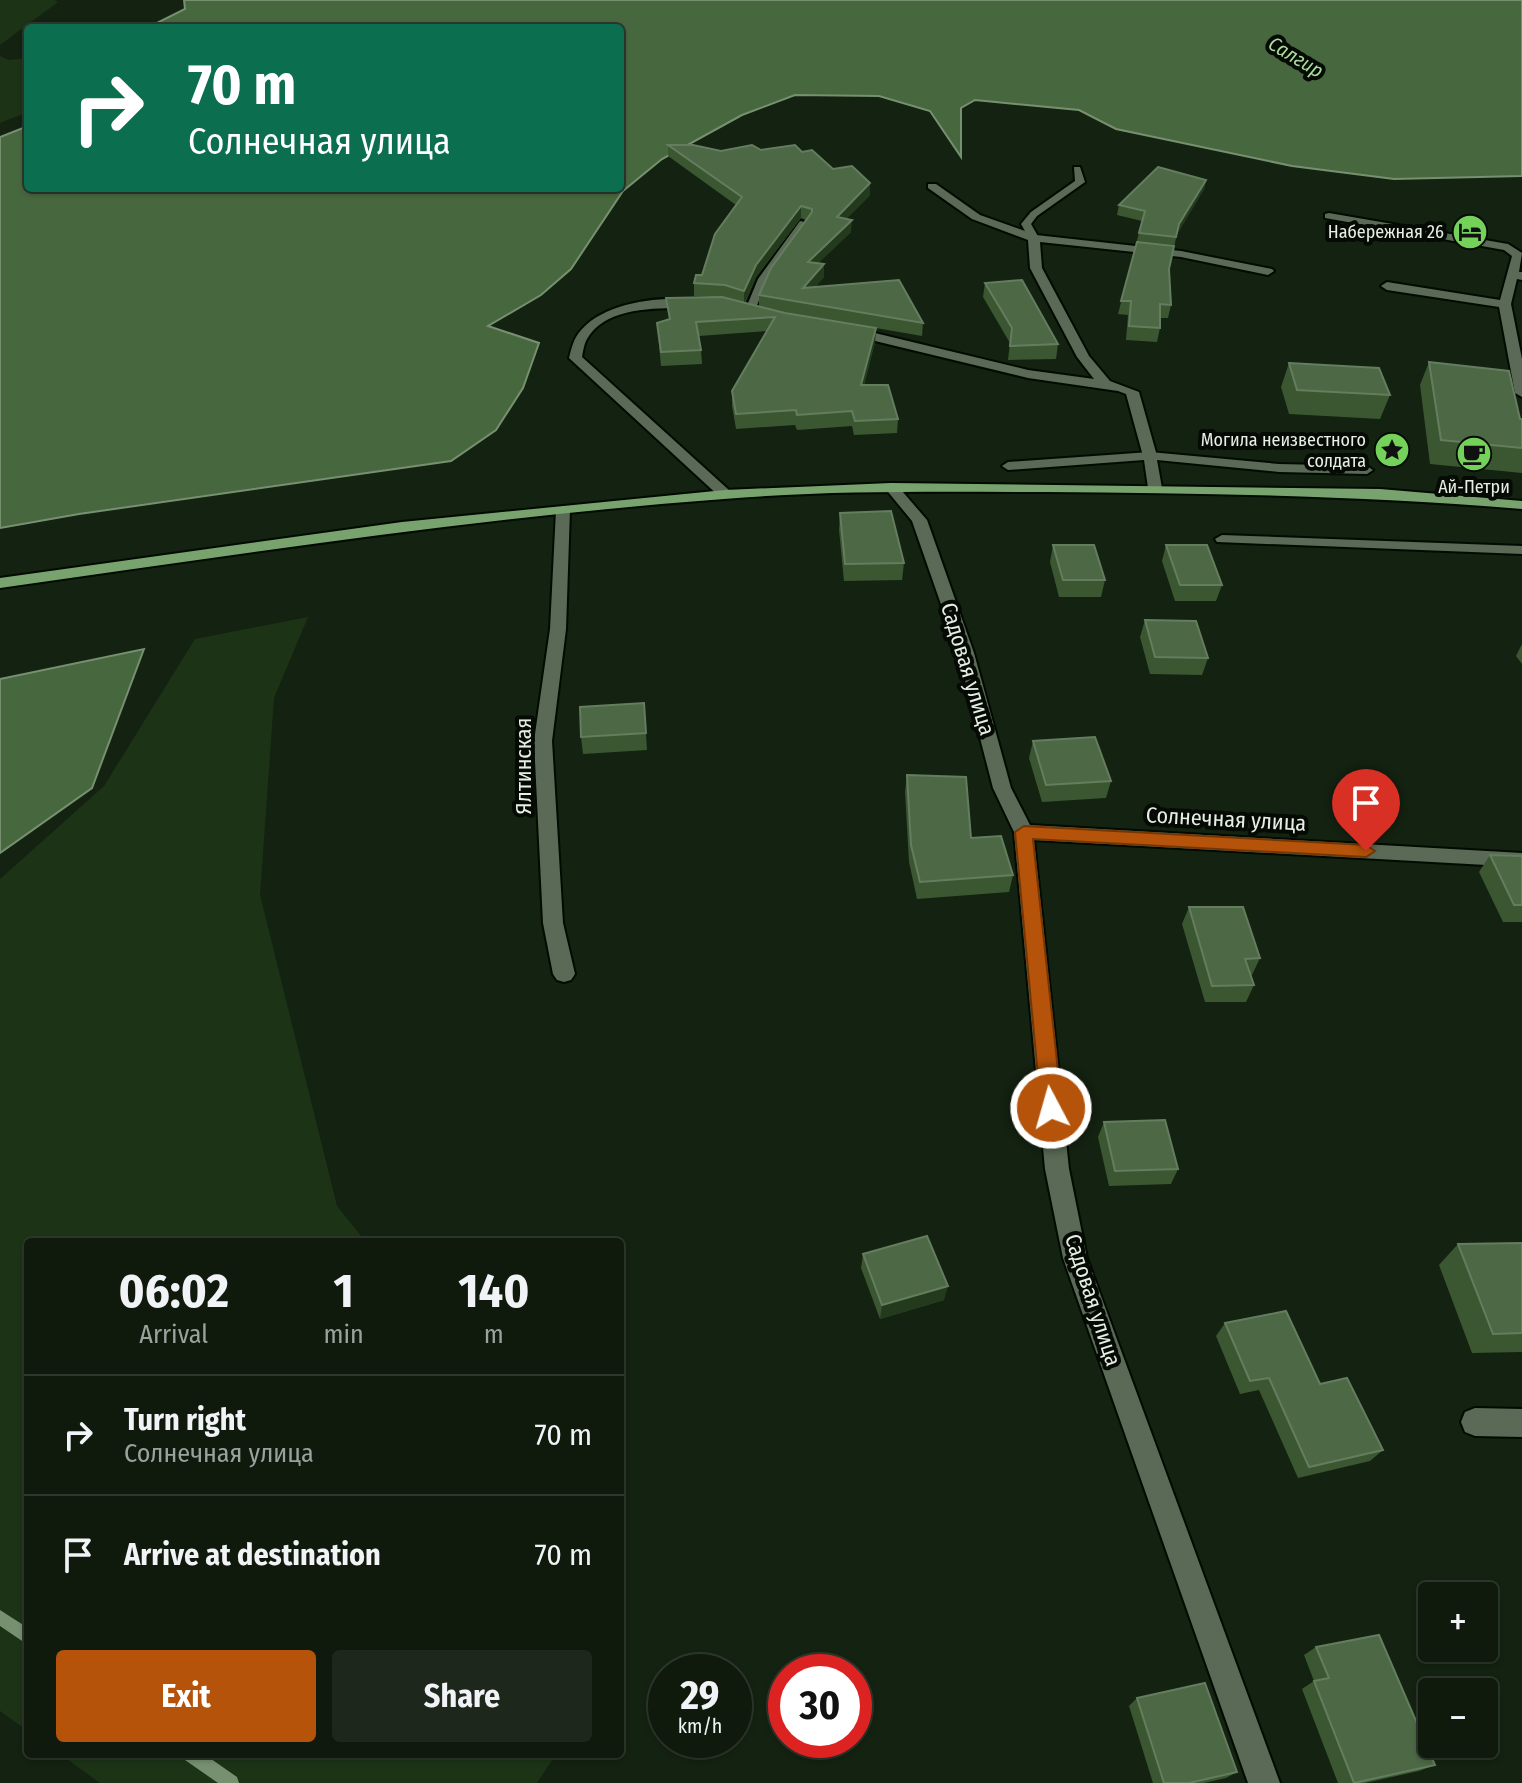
<!DOCTYPE html>
<meta charset="utf-8">
<style>
body{margin:0;font-family:"Fira Sans Condensed",sans-serif;background:#1d271b;color:#f1f3f6;height:100vh;display:flex;flex-direction:column;font-size:30px;white-space:nowrap}
*{box-sizing:border-box;margin:0}
p{font-size:26px;color:#9ba19d}
.icon{flex:none;width:44px;height:44px;fill:none;stroke:currentColor;stroke-width:2;stroke-linecap:round;stroke-linejoin:round}
.map{position:relative;flex:1;overflow:hidden}
.sheet{position:absolute;left:24px;top:1238px;width:600px;height:520px;display:flex;flex-direction:column;background:#0f1a0d;border-radius:8px;box-shadow:0 2px 6px #0004,0 0 0 2px #2f382e}
.sheet>*{flex:none}
.hud{position:absolute;left:24px;top:24px;width:600px;height:168px;border-radius:8px;box-shadow:0 2px 6px #0004,0 0 0 2px #2f382e;background:#0b6e4f;color:#fff;overflow:hidden}
.buttons{position:absolute;left:1418px;top:1582px;display:grid;gap:16px}
.buttons a{display:grid;place-items:center;width:80px;height:80px;border-radius:8px;background:#0f1a0d;box-shadow:0 2px 6px #0004,0 0 0 2px #2f382e;font-size:40px}
.speed{position:absolute;left:648px;top:1654px;display:flex;gap:16px;font-size:40px;font-weight:700;text-align:center}
.speed>*{display:grid;place-content:center;width:104px;height:104px;border-radius:50%;background:#0f1a0d;box-shadow:0 2px 6px #0004,0 0 0 2px #2f382e;line-height:1}
.speed small{font-size:20px;font-weight:400}
.speed .limit{border:12px solid #d22;background:#fff;color:#111}
.pin{position:absolute;display:grid;place-items:center;width:68px;height:68px;color:#fff;margin:-82px -34px;border-radius:50% 50% 50% 0;rotate:-45deg;box-shadow:0 0 8px #0007}
.pin .icon{rotate:45deg}
.me{position:absolute;width:88px;margin:-44px;rotate:354deg;stroke-linejoin:round;filter:drop-shadow(0 0 6px #0008)}
.turn{display:flex;align-items:center;gap:28px;height:168px;padding:0 32px;font-size:36px}
.turn .icon{width:104px;height:104px;stroke-width:2.5}
.turn b{display:block;font-size:56px;line-height:68px}
.eta{display:flex;justify-content:space-evenly;align-items:center;height:136px;text-align:center}
.eta b{font-size:48px;font-weight:700;line-height:56px}
.button{display:flex;gap:16px;margin-top:auto;padding:16px 32px}
.button a{flex:1;height:92px;border-radius:8px;background:#b45309;color:#fff;font-size:32px;font-weight:700;line-height:92px;text-align:center}
.button a+a{background:#1d271b;color:#f1f3f6}
ul{padding:0;list-style:none}
li{display:flex;align-items:center;gap:24px;height:120px;padding:0 32px;border-top:2px solid #2f382e}
li div{flex:1}
li b{display:block;font-size:30px}
li em{font-style:normal}
.map>svg:first-child{display:block}
.green{fill:#1c3316}
.water{fill:#47683f;stroke:#779070;stroke-width:2}
.lines{fill:none;stroke-linecap:round;stroke-linejoin:round}
.stream{fill:#779070;fill-rule:evenodd}
.lane-casing{stroke:#020b01;stroke-width:4}
.street-casing{stroke:#020b01;stroke-width:4}
.primary-casing{stroke:#020b01;stroke-width:4}
.lane{fill:#5a6a56;fill-rule:evenodd}
.street{fill:#5a6a56;fill-rule:evenodd}
.primary{fill:#79a36e;fill-rule:evenodd}
.wall{fill:#3a5731;fill-rule:evenodd}
.shaded-wall{fill:#233b1c}
.building{fill:#4c6845;stroke:#647d5e;stroke-width:2}
.route{fill:#b45309;stroke:#753606;stroke-width:2}
.labels{text-anchor:middle;dominant-baseline:central;stroke-width:8;stroke-linejoin:round;paint-order:stroke}
.far-poi-label{font-size:18px;fill:#e6efe4;stroke:#050a04;text-anchor:end}
.far-water-label{font-size:20px;font-style:italic;fill:#a9dd9b;stroke:#050a04}
.street-label{font-size:22px;fill:#e6efe4;stroke:#050a04}
</style>
<div class="map">
<svg width="1522" height="1783" viewBox="0 0 1522 1783">
<rect width="100%" height="100%" fill="#142211"/>
<g class="green">
<path d="M0 0H54L58 2 0 45Z"/>
<path d="M0 56 9 60 28 58V112L0 123Z"/>
<path d="M308 617 274 698 260 895 337 1206 366 1242H28V1731L0 1711V879L104 786 195 639Z"/>
<path d="M60 1754H556L537 1783H100Z"/>
</g>
<g class="water">
<path d="M184 0H1522V176L1394 179 1292 166 1116 129 1079 110 975 100 961 108V157L930 111 879 96 795 95 742 115 662 159 623 191 571 269 541 295 488 326 539 343 523 388 496 430 451 461 79 514 0 528V137L28 126V188H620V28H136L155 24 185 9Z"/>
<path d="M144 649 92 788 0 853V679Z"/>
</g>
<g class="lines">
<g class="stream">
<path d="M0 1610 28 1628V1645L0 1626Z"/>
<path d="M183 1754H204L237 1777 239 1783H218L185 1760Z"/>
</g>
<defs>
<g id="lane">
<path d="M1074 167H1080L1085 182 1037 216 1031 224 1039 238 1030 240 1021 224 1031 212 1075 181Z"/>
<path d="M800 221 809 223 768 279 755 310H747L746 308 758 279Z"/>
<path d="M1150 452 1279 464 1367 466 1373 470 1367 474 1279 472 1157 460 1162 488 1155 492 1148 488 1144 460 1008 470 1002 466 1008 462Z"/>
<path d="M1222 535 1522 546V554L1217 542 1215 539Z"/>
</g>
<g id="street">
<path d="M928 184H936L980 215 1036 235 1181 251 1272 269 1274 271 1268 275 1181 257 1040 242 1042 268 1089 356 1110 381 1139 392 1157 456 1155 459 1150 460 1143 456 1126 394 1118 391 1028 378 846 334V328L850 327 1028 370 1094 379 1077 357 1030 268 1028 240 972 219 928 188Z"/>
<path d="M1329 213 1508 244 1522 253 1519 272H1522V280L1517 279 1511 304 1522 359V397L1515 393 1499 307 1387 290 1381 286 1387 282 1500 300 1512 256 1504 250 1325 218V214Z"/>
<path d="M698 301V307L694 308C662 308 606 305 587 339 584 344 583 352 582 357L730 491V497H720L569 358C571 350 573 341 578 334 601 302 662 295 698 301Z"/>
<path d="M891 483 896 484 927 520 974 653 1011 788 1030 825 1522 853V867L1034 840 1069 1169 1087 1258 1280 1783H1248L1063 1258 1045 1169 1014 832 993 788 958 653 912 521 884 487Z"/>
<path d="M563 506 570 510 566 629 552 741 563 923 575 974 571 980 564 982 557 980 553 974 543 923 534 741 550 629 556 510Z"/>
<path d="M1475 1408 1522 1409V1437L1475 1436 1465 1432 1461 1422 1465 1412Z"/>
</g>
<path id="primary" d="M891 483 1380 489 1522 501V509C1364 496 1205 493 1046 492 939 492 831 490 724 499 482 517 241 554 0 588V578L402 522 725 490Z"/>
</defs>
<use href="#lane" class="lane-casing"/>
<use href="#street" class="street-casing"/>
<use href="#primary" class="primary-casing"/>
<use href="#lane" class="lane"/>
<use href="#street" class="street"/>
<use href="#primary" class="primary"/>
</g>
<g class="wall">
<path d="M668 145 721 151 761 150 802 152 833 169 870 195 846 219 851 232 818 263 824 277 815 287 923 323 922 336 876 328 875 342 864 385 898 419 897 433 854 435 852 426 797 430 795 425 736 429 732 406V391L767 331 699 336 701 350 702 364 661 366 657 323 669 320 666 298 711 297 694 296V283L702 275 736 205 668 156ZM801 218 806 220 759 295V307L745 303 756 277Z"/>
<path d="M1206 180 1204 189 1177 234 1169 269 1171 305 1168 318H1160V328L1157 342 1126 340 1128 315 1118 314 1142 221 1117 215 1119 205Z"/>
<path d="M985 283 1058 344 1056 359 1008 360 1010 343 983 297Z"/>
<path d="M1429 362 1520 419H1522V473L1430 464 1420 385Z"/>
<path d="M1289 363 1390 395 1380 419 1289 414 1281 387Z"/>
<path d="M840 513 904 563 902 580 844 581 839 530Z"/>
<path d="M1053 545 1105 580 1101 597H1059L1050 562Z"/>
<path d="M1166 545 1222 585 1216 601H1175L1162 561Z"/>
<path d="M1145 620 1208 658 1202 675 1150 674 1140 637Z"/>
<path d="M1522 644V664L1516 656Z"/>
<path d="M644 703 647 750 583 754 581 737Z"/>
<path d="M1033 741 1111 781 1106 798 1042 802 1029 758Z"/>
<path d="M907 775 971 838 1013 875 1009 892 917 899 909 862 905 792Z"/>
<path d="M1490 855 1522 856V922H1503L1479 872Z"/>
<path d="M1189 907 1260 958 1252 975H1251L1254 985 1246 1002H1205L1182 924Z"/>
<path d="M1104 1122 1178 1169 1171 1184 1109 1186 1098 1137Z"/>
<path d="M1522 1243V1352L1472 1353 1439 1265 1458 1244Z"/>
<path d="M863 1254 944 1300 880 1319 861 1268Z"/>
<path d="M1225 1323 1320 1384 1383 1450 1370 1461 1298 1478 1259 1390 1240 1394 1216 1336Z"/>
<path d="M1316 1647 1435 1765 1419 1771 1365 1783H1338L1302 1689 1314 1681 1304 1655Z"/>
<path d="M1137 1698 1237 1772 1226 1778 1204 1783H1153L1129 1706Z"/>
</g>
<g class="shaded-wall">
<path d="M1206 180 1204 189 1177 234 1179 224Z"/>
<path d="M870 183V195L836 229 837 217Z"/>
<path d="M801 206V218L756 277 744 304V291L756 265Z"/>
<path d="M852 220 851 232 807 274 808 262Z"/>
<path d="M824 264V277L803 301V288Z"/>
<path d="M876 328 875 342 860 399 861 385Z"/>
<path d="M948 1286 944 1300 880 1319 882 1305Z"/>
</g>
<g class="building">
<path d="M668 145H693L721 151 752 145 761 150 795 145 802 152 812 150 833 169 852 166 870 183 837 217 852 220 808 262 824 264 803 288 899 280 923 323 759 295 771 268 812 212V209L801 206 756 265 744 291 725 285 694 283 696 275H702L715 234 742 197Z"/>
<path d="M1158 167 1206 180 1179 224 1176 237 1139 233 1145 211 1119 205Z"/>
<path d="M1137 242 1174 246 1169 269 1171 305 1160 304V328L1129 326 1131 301H1121Z"/>
<path d="M1022 280 1058 344 1010 346 1012 328 985 283Z"/>
<path d="M722 297 785 313 876 328 861 385H888L898 419 855 421 852 411 797 415 796 410 736 414 732 391 775 317 696 322 701 350 661 352 657 323 670 319 666 298Z"/>
<path d="M1429 362 1509 371 1520 419H1522V448L1441 440Z"/>
<path d="M1289 363 1379 368 1390 395 1297 390Z"/>
<path d="M891 511 904 563 845 564 840 513Z"/>
<path d="M1053 545H1094L1105 580H1063Z"/>
<path d="M1166 545H1207L1222 585H1180Z"/>
<path d="M1145 620 1196 621 1208 658 1155 657Z"/>
<path d="M644 703 646 733 581 737 580 707Z"/>
<path d="M1095 737 1111 781 1046 785 1033 741Z"/>
<path d="M907 775 966 777 971 838 1001 836 1013 875 920 882 911 845Z"/>
<path d="M1490 855 1522 856V905H1514Z"/>
<path d="M1189 907H1243L1260 958 1245 959 1254 985 1212 986Z"/>
<path d="M1165 1120 1178 1169 1115 1171 1104 1122Z"/>
<path d="M927 1236 948 1286 882 1305 863 1254Z"/>
<path d="M1522 1243V1333L1493 1334 1458 1244Z"/>
<path d="M1286 1311 1320 1384 1347 1378 1383 1450 1309 1467 1269 1378 1250 1381 1225 1323Z"/>
<path d="M1379 1635 1435 1765 1354 1783 1314 1681 1329 1678 1316 1647Z"/>
<path d="M1205 1683 1237 1772 1189 1783H1164L1137 1698Z"/>
</g>
<path class="route" d="M1024 826 1366 845 1375 851 1366 857 1033 839 1062 1108 1059 1114 1051 1117 1044 1114 1041 1108 1015 832Z"/>
<defs>
<symbol id="hotel-disc" viewBox="-11 -11 22 22"><circle r="9.5" fill="#74d25b" stroke="#050a04"/><path d="M-6-4.5h1.5V1H6V5H4.5V3h-9V5H-6ZM-4 0a1.8 1.8 0 1 1 3.6 0ZM.5 0V-2.5h3Q6-2.5 6 0Z" fill="#111"/></symbol>
<symbol id="sight-disc" viewBox="-11 -11 22 22"><circle r="9.5" fill="#74d25b" stroke="#050a04"/><path d="M0-6L1.8-2.2L6-1.7L2.9 1.2L3.7 5.4L0 3.3L-3.7 5.4L-2.9 1.2L-6-1.7L-1.8-2.2Z" fill="#111"/></symbol>
<symbol id="cafe-disc" viewBox="-11 -11 22 22"><circle r="9.5" fill="#74d25b" stroke="#050a04"/><path d="M-5.5-4.5H6V0H3Q3 3.5 0 3.5H-2.5Q-5.5 3.5-5.5 0ZM3-3.2v2h1.7v-2ZM-6 4.5H4V6H-6Z" fill="#111"/></symbol>
</defs>
<g fill-rule="evenodd">
<use href="#hotel-disc" x="1450" y="212" width="40" height="40"/>
<use href="#sight-disc" x="1372" y="430" width="40" height="40"/>
<use href="#cafe-disc" x="1454" y="434" width="40" height="40"/>
</g>
<g class="labels">
<g class="far-poi-label">
<text x="1444" y="232">Набережная 26</text>
<text x="1366" y="440">Могила неизвестного<tspan x="1366" dy="21">солдата</tspan></text>
<text x="1474" y="487" text-anchor="middle">Ай-Петри</text>
</g>
<g class="far-water-label">
<text transform="translate(1296 57) rotate(31)">Салгир</text>
</g>
<g class="street-label">
<text transform="translate(968 669) rotate(73)">Садовая улица</text>
<text transform="translate(523 766) rotate(-90)">Ялтинская</text>
<text transform="translate(1226 819) rotate(3)">Солнечная улица</text>
<text transform="translate(1093 1300) rotate(72)">Садовая улица</text>
</g>
</g>
</svg>
<div class="buttons">
<a>+</a>
<a>−</a>
</div>
<div class="speed"><div>29<small>km/h</small></div><div class="limit">30</div></div>
<div class="pin" style="left:1366px;top:851px;background:#d93025"><svg class="icon" aria-label="arrive" viewBox="0 0 24 24"><path d="M6 21V4h12l-3 4 3 4H6"/></svg></div>
<svg class="me" style="left:1051px;top:1108px" viewBox="-20 -20 40 40"><circle r="17" fill="#b45309" stroke="#fff" stroke-width="3"/><path d="M0-11L8 9 0 5-8 9z" fill="#fff"/></svg>
<div class="hud">
<div class="turn"><svg class="icon" aria-label="right" viewBox="0 0 24 24"><path d="M7 20v-9h11M14 6l5 5-5 5"/></svg><div><b>70 m</b>Солнечная улица</div></div>
</div>
<section class="sheet">
<div class="eta">
<div><b>06:02</b><p>Arrival</p></div>
<div><b>1</b><p>min</p></div>
<div><b>140</b><p>m</p></div>
</div>
<ul>
<li><svg class="icon" aria-label="right" viewBox="0 0 24 24"><path d="M7 20v-9h11M14 6l5 5-5 5"/></svg><div><b>Turn right</b><p>Солнечная улица</p></div><em>70 m</em></li>
<li><svg class="icon" aria-label="arrive" viewBox="0 0 24 24"><path d="M6 21V4h12l-3 4 3 4H6"/></svg><div><b>Arrive at destination</b></div><em>70 m</em></li>
</ul>
<div class="button"><a>Exit</a><a>Share</a></div>
</section>
</div>
